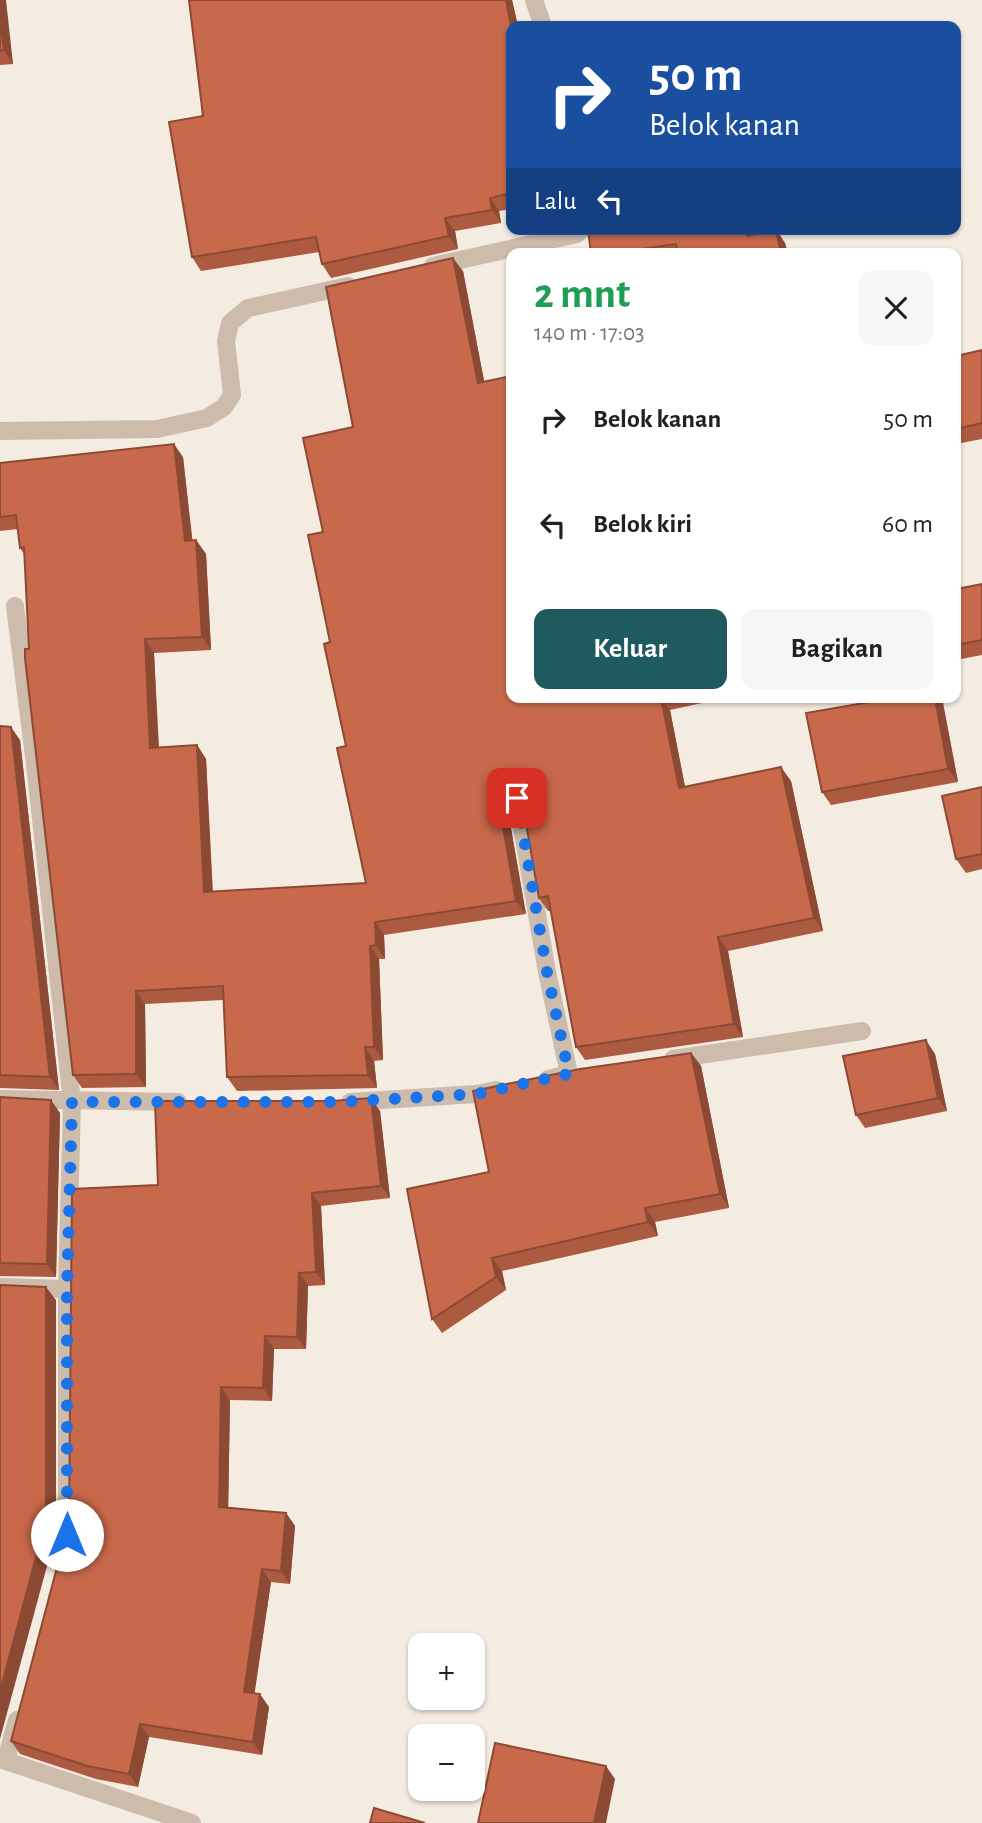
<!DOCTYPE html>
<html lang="id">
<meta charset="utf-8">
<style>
body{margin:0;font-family:"Alegreya Sans",sans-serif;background:#f6f6f6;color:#202124;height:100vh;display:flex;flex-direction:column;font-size:26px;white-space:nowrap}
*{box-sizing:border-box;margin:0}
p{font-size:23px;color:#757577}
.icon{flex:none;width:38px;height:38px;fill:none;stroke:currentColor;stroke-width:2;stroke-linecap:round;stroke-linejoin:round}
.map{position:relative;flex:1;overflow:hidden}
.panel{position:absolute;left:506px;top:248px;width:455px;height:455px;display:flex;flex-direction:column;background:#fff;border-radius:14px;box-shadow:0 2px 5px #0004}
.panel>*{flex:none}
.top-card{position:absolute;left:506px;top:21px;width:455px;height:214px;border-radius:14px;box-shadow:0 2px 5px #0004;background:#1a4fa0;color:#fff;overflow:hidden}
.tools{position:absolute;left:408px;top:1633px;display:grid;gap:14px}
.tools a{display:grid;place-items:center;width:77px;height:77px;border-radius:14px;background:#fff;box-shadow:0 2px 5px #0004;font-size:35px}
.pin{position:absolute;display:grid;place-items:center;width:60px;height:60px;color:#fff;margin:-30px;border-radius:14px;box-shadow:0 4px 10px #0006}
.me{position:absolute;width:77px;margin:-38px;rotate:0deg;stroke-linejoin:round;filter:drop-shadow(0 0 5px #0008)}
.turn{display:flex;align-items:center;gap:24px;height:147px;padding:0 28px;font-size:32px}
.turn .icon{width:91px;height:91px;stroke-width:2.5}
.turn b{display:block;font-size:49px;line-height:60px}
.then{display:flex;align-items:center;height:66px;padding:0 28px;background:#0003;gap:14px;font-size:26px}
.round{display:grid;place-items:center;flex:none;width:74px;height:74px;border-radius:14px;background:#f6f6f6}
.overview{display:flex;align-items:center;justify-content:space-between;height:119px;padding:0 28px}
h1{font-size:42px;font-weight:700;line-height:52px;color:#1e9e55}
.action{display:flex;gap:14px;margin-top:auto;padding:14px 28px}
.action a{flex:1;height:80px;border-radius:14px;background:#1f5a5e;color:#fff;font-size:28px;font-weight:700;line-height:80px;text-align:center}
.action a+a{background:#f6f6f6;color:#202124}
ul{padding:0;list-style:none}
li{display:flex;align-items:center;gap:21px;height:105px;padding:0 28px}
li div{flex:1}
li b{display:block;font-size:26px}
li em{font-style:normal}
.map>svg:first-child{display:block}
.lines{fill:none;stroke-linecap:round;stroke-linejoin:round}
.minor{stroke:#cdbbac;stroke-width:18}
.wall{fill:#ac5a40}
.shaded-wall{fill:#8c4a34}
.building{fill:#c8694b;stroke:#8c4a34;stroke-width:2}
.route{stroke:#1a73e8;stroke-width:12;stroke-dasharray:0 21.6}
</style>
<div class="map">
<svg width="982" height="1823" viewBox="0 0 982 1823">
<rect width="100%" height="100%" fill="#f4ebe1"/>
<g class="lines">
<g class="minor">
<path d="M534 0 543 26"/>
<path d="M433 266 577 234 582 229"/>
<path d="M0 431 157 429 207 418 224 407 232 395 226 341 230 323 248 308 348 286"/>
<path d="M15 606 35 764 72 1102 67 1289V1535L62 1554"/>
<path d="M517 798 547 972 569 1074 548 1079"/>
<path d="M673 1059 862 1031"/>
<path d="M0 1099 178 1102"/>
<path d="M350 1102 476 1094 496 1090"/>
<path d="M0 1287 67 1289"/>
<path d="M0 1759 192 1823"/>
<path d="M6 1760 17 1720"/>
</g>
</g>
<g class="wall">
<path d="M0 0 13 64 0 65Z"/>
<path d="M189 0H512L518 26H511V209L499 211 501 223 455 231 458 249 331 278 322 264 319 252 201 271 192 257 203 116Z"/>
<path d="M588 229H753L754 234 785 243 788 254H591Z"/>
<path d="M463 271 484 382 511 698H725L670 710 685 787 791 781 823 931 728 951 743 1037 585 1060 576 1047 551 911H548L539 898 520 788 516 787 509 790 506 800 526 914 384 935 385 959H379L383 1060 374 1061 377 1088 237 1091 227 1077 223 1000 145 1004 146 1087 82 1088 73 1075 29 649 24 554 20 548 18 529 0 531V463L183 457 192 541 196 540 206 554 211 650 154 653 159 747 197 745 206 759 213 892 366 883 346 746 330 642 323 532 353 427Z"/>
<path d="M982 350V439L956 444V356Z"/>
<path d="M982 584V655L956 660V589Z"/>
<path d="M942 698 958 782 831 805 822 792 870 702Z"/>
<path d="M0 726 20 740 59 1090 0 1088Z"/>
<path d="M982 787V869L966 873 956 859Z"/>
<path d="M691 1053 701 1066 729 1208 655 1222 658 1236 502 1271 506 1290 442 1333 432 1319 489 1172Z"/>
<path d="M935 1054 947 1111 865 1128 856 1115Z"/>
<path d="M0 1097 60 1113 56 1277 0 1276Z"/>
<path d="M380 1111 390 1198 321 1206 325 1285 308 1286 306 1349H274L272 1401 230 1400 228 1507 286 1513 295 1526 290 1584 271 1582 254 1693 269 1707 262 1755 149 1737 138 1787 96 1779 20 1754 11 1741 158 1185Z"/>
</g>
<g class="shaded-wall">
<path d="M0 0H6L13 64 4 50 0 16Z"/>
<path d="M506 0H512L518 26H511Z"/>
<path d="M490 198 499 211 501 223 492 210Z"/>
<path d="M445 218 455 231 458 249 449 236Z"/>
<path d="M746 229H753L757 249 747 236Z"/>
<path d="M776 229 785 243 788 254H781Z"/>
<path d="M453 258 463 271 487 396 478 383Z"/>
<path d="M174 444 183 457 194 554 185 541Z"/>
<path d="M196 540 206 554 211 650 202 637Z"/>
<path d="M145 639 154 653 159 761 150 748Z"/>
<path d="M661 698 670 710 688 802 679 788Z"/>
<path d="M935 698H942L958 782 948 769Z"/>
<path d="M11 727 20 740 59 1090 50 1077Z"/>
<path d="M197 745 206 759 213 906 204 892Z"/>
<path d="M781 767 791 781 823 931 814 918Z"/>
<path d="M500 776 509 790 506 800 526 914 516 901 496 787Z"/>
<path d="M375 922 384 935 385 959 376 945Z"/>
<path d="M718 937 728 951 743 1037 734 1024Z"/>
<path d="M370 946 379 959 383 1060 374 1047Z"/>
<path d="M136 991 145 1004 146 1087 136 1074Z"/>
<path d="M926 1040 935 1054 947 1111 938 1098Z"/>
<path d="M365 1047 374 1061 377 1088 368 1075Z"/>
<path d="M691 1053 701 1066 729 1208 720 1194Z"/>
<path d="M371 1098 380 1111 390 1198 381 1186Z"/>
<path d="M51 1100 60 1113 56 1277 47 1264Z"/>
<path d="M312 1193 321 1206 325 1285 316 1272Z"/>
<path d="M645 1208 655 1222 658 1236 648 1222Z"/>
<path d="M492 1258 502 1271 506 1290 496 1277Z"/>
<path d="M299 1273 308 1286 306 1349 297 1337Z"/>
<path d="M46 1287 56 1300V1533L0 1739V1691Z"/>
<path d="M265 1336 274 1349 272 1401 263 1388Z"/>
<path d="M221 1387 230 1400 228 1519 219 1507Z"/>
<path d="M286 1513 295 1526 290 1584 281 1571Z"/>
<path d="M262 1569 271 1582 253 1704 244 1692Z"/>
<path d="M260 1694 269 1707 262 1755 253 1742Z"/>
<path d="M140 1724 149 1737 138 1787 129 1774Z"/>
<path d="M606 1766 615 1779 606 1823H594Z"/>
</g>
<g class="building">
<path d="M189 0H506L511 26V193L490 198 492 210 445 218 449 236 322 264 316 237 192 257 169 122 203 116Z"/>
<path d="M0 16 4 50 0 51Z"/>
<path d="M588 229H746L747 236 776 229 781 254H678L676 244 606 254H591Z"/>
<path d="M453 258 478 383 511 376V698H661L679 788 781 767 814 918 718 937 734 1024 576 1047 548 896 539 898 519 783 516 777 506 773 500 776 496 787 516 901 375 922 376 945 370 946 374 1047H365L368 1075 227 1077 223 986 136 991V1074L73 1075 25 658V649H29L24 547 20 548 16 515 0 517V463L174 444 185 541 196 540 202 637 145 639 150 748 197 745 204 892 366 883 337 748 346 746 324 644 330 642 308 535 323 532 303 438 353 427 326 287Z"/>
<path d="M982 350V423L956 429V356Z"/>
<path d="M982 584V640L956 645V589Z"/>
<path d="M869 698H935L948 769 822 792 806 713 870 702Z"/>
<path d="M0 726 11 727 50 1077 0 1075Z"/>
<path d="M982 787V854L956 859 942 796Z"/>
<path d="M926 1040 938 1098 856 1115 843 1056Z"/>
<path d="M691 1053 720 1194 645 1208 648 1222 492 1258 496 1277 432 1319 407 1189 489 1172 473 1091 580 1069Z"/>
<path d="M0 1097 51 1100 47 1264 0 1263Z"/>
<path d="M371 1098 381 1186 312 1193 316 1272 299 1273 297 1337 265 1336 263 1388 221 1387 219 1507 286 1513 281 1571 262 1569 244 1692 260 1694 253 1742 140 1724 129 1774 87 1766 11 1741 69 1522 72 1189 158 1185 155 1101H332Z"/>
<path d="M0 1285 46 1287V1520L0 1691Z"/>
<path d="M495 1743 606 1766 594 1823H478Z"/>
<path d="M374 1808 425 1823H370Z"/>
</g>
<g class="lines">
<path class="route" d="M67 1535V1289L72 1102H340L476 1094 569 1074 547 972 517 798"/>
</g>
</svg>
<div class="tools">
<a>+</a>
<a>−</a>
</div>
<div class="pin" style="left:517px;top:798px;background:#d93025"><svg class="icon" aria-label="arrive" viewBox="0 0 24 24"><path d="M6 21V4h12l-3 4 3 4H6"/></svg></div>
<svg class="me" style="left:67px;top:1535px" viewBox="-20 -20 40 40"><circle r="19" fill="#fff"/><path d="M0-13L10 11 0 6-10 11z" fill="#1a73e8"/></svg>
<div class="top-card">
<div class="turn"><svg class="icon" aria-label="right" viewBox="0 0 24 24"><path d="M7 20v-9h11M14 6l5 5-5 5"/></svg><div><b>50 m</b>Belok kanan</div></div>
<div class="then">Lalu<svg class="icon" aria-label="left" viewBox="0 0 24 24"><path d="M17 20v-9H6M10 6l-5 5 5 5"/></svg></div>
</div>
<section class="panel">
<div class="overview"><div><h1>2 mnt</h1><p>140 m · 17:03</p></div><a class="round"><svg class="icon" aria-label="close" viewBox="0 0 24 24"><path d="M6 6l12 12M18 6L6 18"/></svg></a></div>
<ul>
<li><svg class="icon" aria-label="right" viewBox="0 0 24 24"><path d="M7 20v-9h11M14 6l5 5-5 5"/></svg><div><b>Belok kanan</b></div><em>50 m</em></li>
<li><svg class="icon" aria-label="left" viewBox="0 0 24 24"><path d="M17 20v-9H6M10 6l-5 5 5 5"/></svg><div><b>Belok kiri</b></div><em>60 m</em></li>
</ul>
<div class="action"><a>Keluar</a><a>Bagikan</a></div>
</section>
</div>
